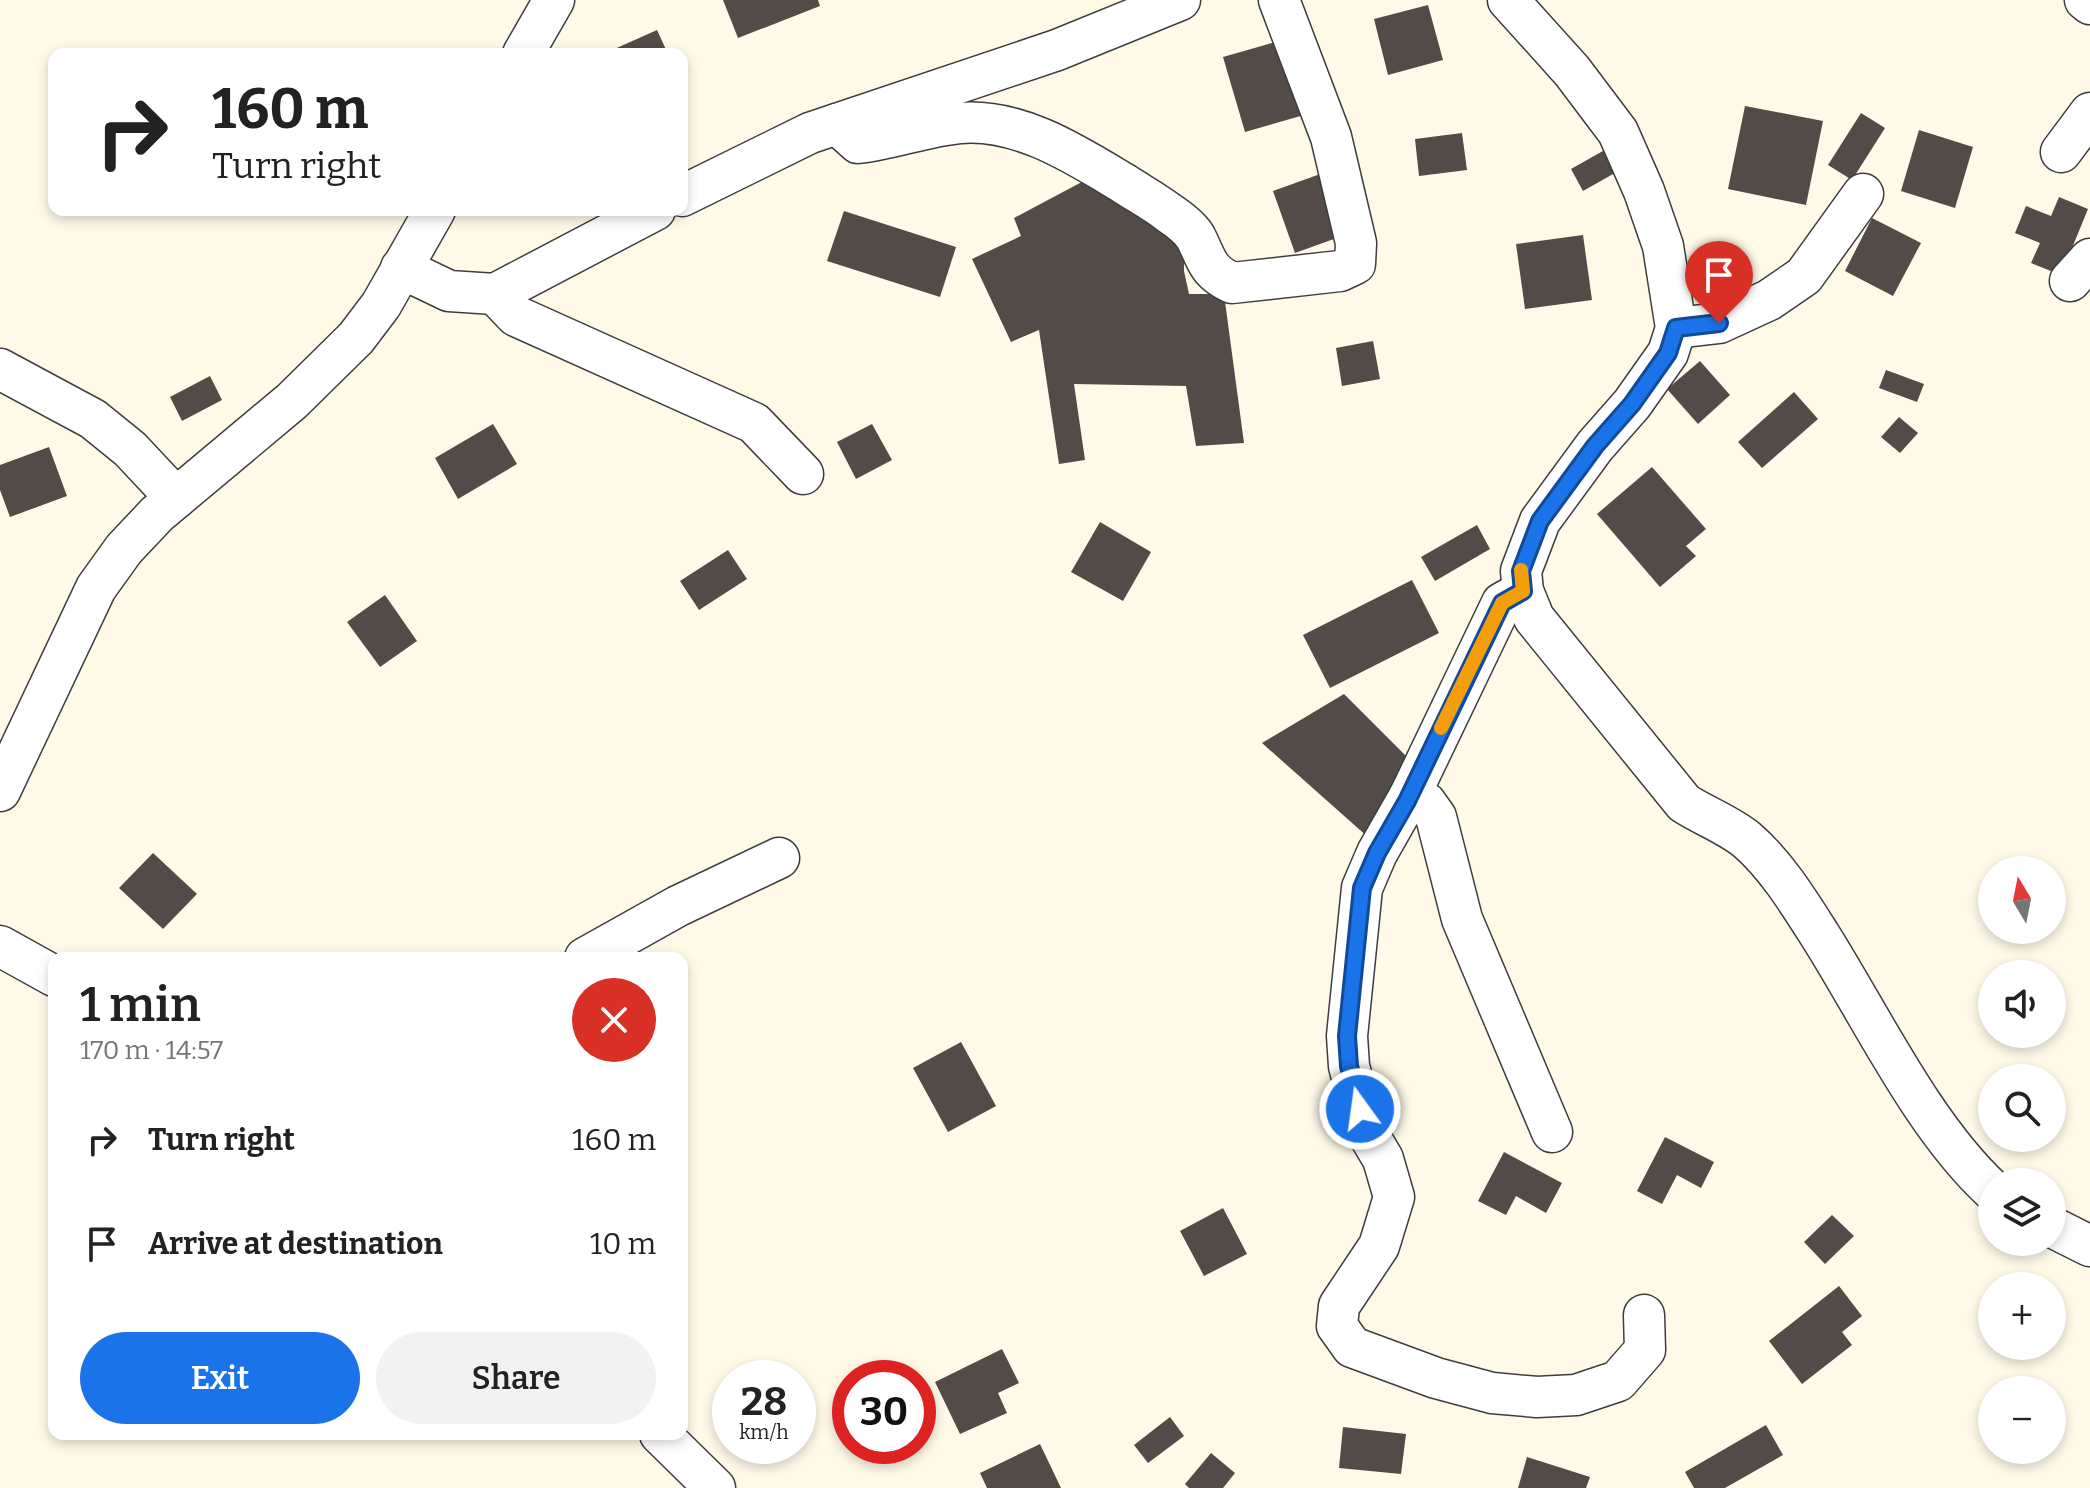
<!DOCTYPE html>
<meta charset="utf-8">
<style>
body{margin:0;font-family:Bitter,serif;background:#f2f2f2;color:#222;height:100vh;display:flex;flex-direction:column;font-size:30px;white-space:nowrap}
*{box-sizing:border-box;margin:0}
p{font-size:26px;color:#767676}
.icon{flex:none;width:44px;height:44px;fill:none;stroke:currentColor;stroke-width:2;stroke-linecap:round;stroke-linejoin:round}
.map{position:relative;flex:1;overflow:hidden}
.drawer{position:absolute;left:48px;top:952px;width:640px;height:488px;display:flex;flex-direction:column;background:#fff;border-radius:16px;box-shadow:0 4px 12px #0003}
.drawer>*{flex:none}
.hud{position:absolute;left:48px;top:48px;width:640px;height:168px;border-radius:16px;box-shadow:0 4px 12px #0003;background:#fff;color:#222;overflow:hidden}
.needle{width:52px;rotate:350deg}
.buttons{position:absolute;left:1978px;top:856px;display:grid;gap:16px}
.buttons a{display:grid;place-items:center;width:88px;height:88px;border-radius:50%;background:#fff;box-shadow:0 4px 12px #0003;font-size:40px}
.speed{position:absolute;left:712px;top:1360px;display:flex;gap:16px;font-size:40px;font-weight:700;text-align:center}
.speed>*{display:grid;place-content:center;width:104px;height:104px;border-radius:50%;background:#fff;box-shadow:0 4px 12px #0003;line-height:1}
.speed small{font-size:20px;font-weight:400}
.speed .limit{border:12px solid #d22;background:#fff;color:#111}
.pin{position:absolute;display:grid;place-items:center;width:68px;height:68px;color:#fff;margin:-82px -34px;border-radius:50% 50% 50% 0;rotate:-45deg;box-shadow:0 0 8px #0007}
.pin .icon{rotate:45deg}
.me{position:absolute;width:88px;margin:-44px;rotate:346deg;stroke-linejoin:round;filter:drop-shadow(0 0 6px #0008)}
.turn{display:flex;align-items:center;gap:28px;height:168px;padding:0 32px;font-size:36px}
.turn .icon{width:104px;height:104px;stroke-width:2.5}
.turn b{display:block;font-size:56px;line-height:68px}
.round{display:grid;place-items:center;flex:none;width:84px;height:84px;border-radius:42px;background:#f2f2f2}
.overview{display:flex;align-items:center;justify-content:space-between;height:136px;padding:0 32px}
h1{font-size:48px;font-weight:600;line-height:60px}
.button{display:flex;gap:16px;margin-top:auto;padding:16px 32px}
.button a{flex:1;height:92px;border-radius:48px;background:#1a73e8;color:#fff;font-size:32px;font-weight:600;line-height:92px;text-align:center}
.button a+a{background:#f2f2f2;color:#222}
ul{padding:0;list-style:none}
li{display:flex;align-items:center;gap:24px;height:104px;padding:0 32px}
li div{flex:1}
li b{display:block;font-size:30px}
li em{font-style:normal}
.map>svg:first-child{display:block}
.building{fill:#534b47}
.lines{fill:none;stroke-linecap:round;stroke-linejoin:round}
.minor-casing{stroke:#3e3e3e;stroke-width:43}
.minor{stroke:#fff;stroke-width:40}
.route-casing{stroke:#114b97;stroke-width:20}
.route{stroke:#1a73e8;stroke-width:14}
.slow{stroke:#f59e0b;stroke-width:14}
</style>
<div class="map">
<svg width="2090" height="1488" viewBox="0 0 2090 1488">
<rect width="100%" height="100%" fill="#fff9e8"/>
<g class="building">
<path d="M723 0H818L820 6 738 38Z"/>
<path d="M1428 5 1443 60 1388 75 1374 19Z"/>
<path d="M657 30 668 54H611L610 51Z"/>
<path d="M1282 40 1304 115 1245 132 1223 57Z"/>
<path d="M1745 106 1823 121 1806 205 1728 189Z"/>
<path d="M1861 113 1885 128 1852 180 1828 165Z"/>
<path d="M1919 130 1973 147 1955 208 1901 191Z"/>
<path d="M1462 133 1467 170 1419 176 1415 139Z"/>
<path d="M1610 147 1622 169 1583 191 1571 169Z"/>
<path d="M1323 173 1345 235 1295 253 1273 191Z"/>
<path d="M1093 176 1184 234V271L1189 294H1224L1244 443 1196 446 1186 386 1074 384 1085 460 1059 464 1039 330 1011 342 972 259 1021 236 1014 218Z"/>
<path d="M2059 197 2088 209 2061 275 2031 263 2040 243 2015 233 2026 206 2051 216Z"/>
<path d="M844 211 956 247 940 297 827 261Z"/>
<path d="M1872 218 1921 243 1893 296 1845 271Z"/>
<path d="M1583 235 1592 300 1525 309 1516 244Z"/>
<path d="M1373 341 1380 379 1342 386 1336 348Z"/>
<path d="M1700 361 1730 395 1698 424 1667 389Z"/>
<path d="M1886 370 1924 384 1917 402 1879 388Z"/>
<path d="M210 376 222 400 182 421 170 397Z"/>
<path d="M1794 392 1818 419 1762 468 1738 442Z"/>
<path d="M1899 417 1918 433 1900 453 1881 437Z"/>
<path d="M493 424 517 464 458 499 435 458Z"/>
<path d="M872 424 892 460 856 479 837 442Z"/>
<path d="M49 447 67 496 10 517 0 490V465Z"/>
<path d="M1652 467 1706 529 1686 546 1696 556 1660 587 1597 514Z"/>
<path d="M1100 522 1151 552 1123 601 1071 572Z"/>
<path d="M1477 525 1490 549 1435 581 1421 557Z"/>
<path d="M728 550 747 579 699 610 680 581Z"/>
<path d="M1412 580 1439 633 1330 688 1303 635Z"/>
<path d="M385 595 417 641 380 667 347 622Z"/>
<path d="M1344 694 1415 765 1369 838 1262 743Z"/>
<path d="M153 853 197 894 163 929 119 888Z"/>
<path d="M961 1042 996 1106 948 1132 913 1068Z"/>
<path d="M1665 1137 1714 1162 1701 1188 1677 1175 1662 1204 1637 1191Z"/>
<path d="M1504 1152 1562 1183 1546 1213 1516 1196 1506 1215 1478 1201Z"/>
<path d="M1223 1208 1247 1254 1204 1276 1180 1231Z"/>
<path d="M1832 1215 1854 1236 1825 1264 1804 1242Z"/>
<path d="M1839 1286 1862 1316 1842 1332 1852 1345 1802 1384 1769 1341Z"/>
<path d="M1002 1349 1019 1383 998 1393 1007 1413 960 1434 935 1382Z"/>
<path d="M1170 1417 1184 1436 1148 1463 1134 1445Z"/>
<path d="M1766 1425 1783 1455 1725 1488H1694L1685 1472Z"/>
<path d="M1343 1427 1406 1434 1401 1474 1339 1468Z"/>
<path d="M1040 1444 1061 1488H987L980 1473Z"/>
<path d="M1211 1453 1235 1473 1223 1488H1189L1185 1484Z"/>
<path d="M1527 1457 1590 1477 1586 1488H1518Z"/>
</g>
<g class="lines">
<defs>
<g id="minor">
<path d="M1508 0 1572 71 1618 132 1644 191 1663 246 1676 328 1668 353 1632 404 1595 446 1540 521 1521 571 1523 591 1534 618 1684 803C1704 816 1729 825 1747 840 1777 866 1800 904 1821 937 1872 1018 1923 1126 1992 1190"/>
<path d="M2085 0 2090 4"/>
<path d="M523 54 554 0"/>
<path d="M837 124 858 143C893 139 926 126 960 123 1019 118 1075 154 1123 183 1138 193 1155 202 1169 213 1178 219 1191 229 1196 238 1207 260 1207 271 1232 283L1340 271 1355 264 1356 243 1331 137 1279 0"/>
<path d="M2061 152 2090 113"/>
<path d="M682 196 810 133 1057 50 1180 0"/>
<path d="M401 268 449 291 495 294 655 210"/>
<path d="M2070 281 2090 259"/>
<path d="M495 294 516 316 754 423 803 474"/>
<path d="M1676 328 1719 323 1769 300 1804 276 1863 194"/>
<path d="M0 369 93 419 130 449 176 498"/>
<path d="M1523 591 1502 603 1410 795 1377 853 1362 888 1347 1036 1349 1066 1360 1109 1370 1137 1383 1159 1394 1197 1379 1246 1339 1306 1337 1326 1352 1347 1436 1378 1492 1393 1537 1397 1576 1395 1618 1381 1645 1350 1644 1315"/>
<path d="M0 791 96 588 124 549 157 514 292 401 356 338 381 305 435 210"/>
<path d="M1410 795 1426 803 1436 817 1462 919 1552 1132"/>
<path d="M0 946 54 976"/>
<path d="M585 958 678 906 779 858"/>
<path d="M2052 1227 2090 1246"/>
<path d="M660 1434 715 1488"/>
</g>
</defs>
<use href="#minor" class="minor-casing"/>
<use href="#minor" class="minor"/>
</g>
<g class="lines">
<defs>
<path id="route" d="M1360 1109 1349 1066 1347 1036 1362 888 1377 853 1407 801 1502 603 1523 591 1521 571 1540 521 1595 446 1632 404 1668 353 1676 328 1719 323"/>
</defs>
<use href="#route" class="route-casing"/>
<use href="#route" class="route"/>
<path class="slow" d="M1441 728 1502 603 1523 591 1521 570"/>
</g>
</svg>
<div class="buttons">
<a><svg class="needle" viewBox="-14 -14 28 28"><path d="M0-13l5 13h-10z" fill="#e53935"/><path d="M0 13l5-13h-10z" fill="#767676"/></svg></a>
<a><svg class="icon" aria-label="sound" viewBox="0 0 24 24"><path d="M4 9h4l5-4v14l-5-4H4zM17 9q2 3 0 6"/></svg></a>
<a><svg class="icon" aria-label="search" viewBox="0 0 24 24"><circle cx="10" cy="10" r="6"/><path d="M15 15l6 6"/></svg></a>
<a><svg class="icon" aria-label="layers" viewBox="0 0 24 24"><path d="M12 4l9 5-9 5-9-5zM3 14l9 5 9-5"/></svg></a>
<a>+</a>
<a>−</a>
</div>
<div class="speed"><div>28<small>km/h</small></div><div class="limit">30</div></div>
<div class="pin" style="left:1719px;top:323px;background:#d93025"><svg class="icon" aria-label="arrive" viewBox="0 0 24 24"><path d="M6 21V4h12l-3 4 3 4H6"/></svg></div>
<svg class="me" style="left:1360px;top:1109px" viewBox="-20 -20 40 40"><circle r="17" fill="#1a73e8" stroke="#fff" stroke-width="3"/><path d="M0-11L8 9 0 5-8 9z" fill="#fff"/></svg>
<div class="hud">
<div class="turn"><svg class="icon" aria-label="right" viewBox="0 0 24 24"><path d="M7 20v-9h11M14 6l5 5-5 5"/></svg><div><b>160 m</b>Turn right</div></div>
</div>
<section class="drawer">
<div class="overview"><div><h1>1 min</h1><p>170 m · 14:57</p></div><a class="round" style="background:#d93025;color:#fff"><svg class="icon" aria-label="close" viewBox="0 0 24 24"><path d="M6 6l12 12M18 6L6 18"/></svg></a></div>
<ul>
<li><svg class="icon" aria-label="right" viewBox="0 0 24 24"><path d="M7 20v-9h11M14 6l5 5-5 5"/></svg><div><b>Turn right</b></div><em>160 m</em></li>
<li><svg class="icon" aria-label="arrive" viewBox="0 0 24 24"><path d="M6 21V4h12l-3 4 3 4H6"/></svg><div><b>Arrive at destination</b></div><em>10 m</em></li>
</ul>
<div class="button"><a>Exit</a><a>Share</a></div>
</section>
</div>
